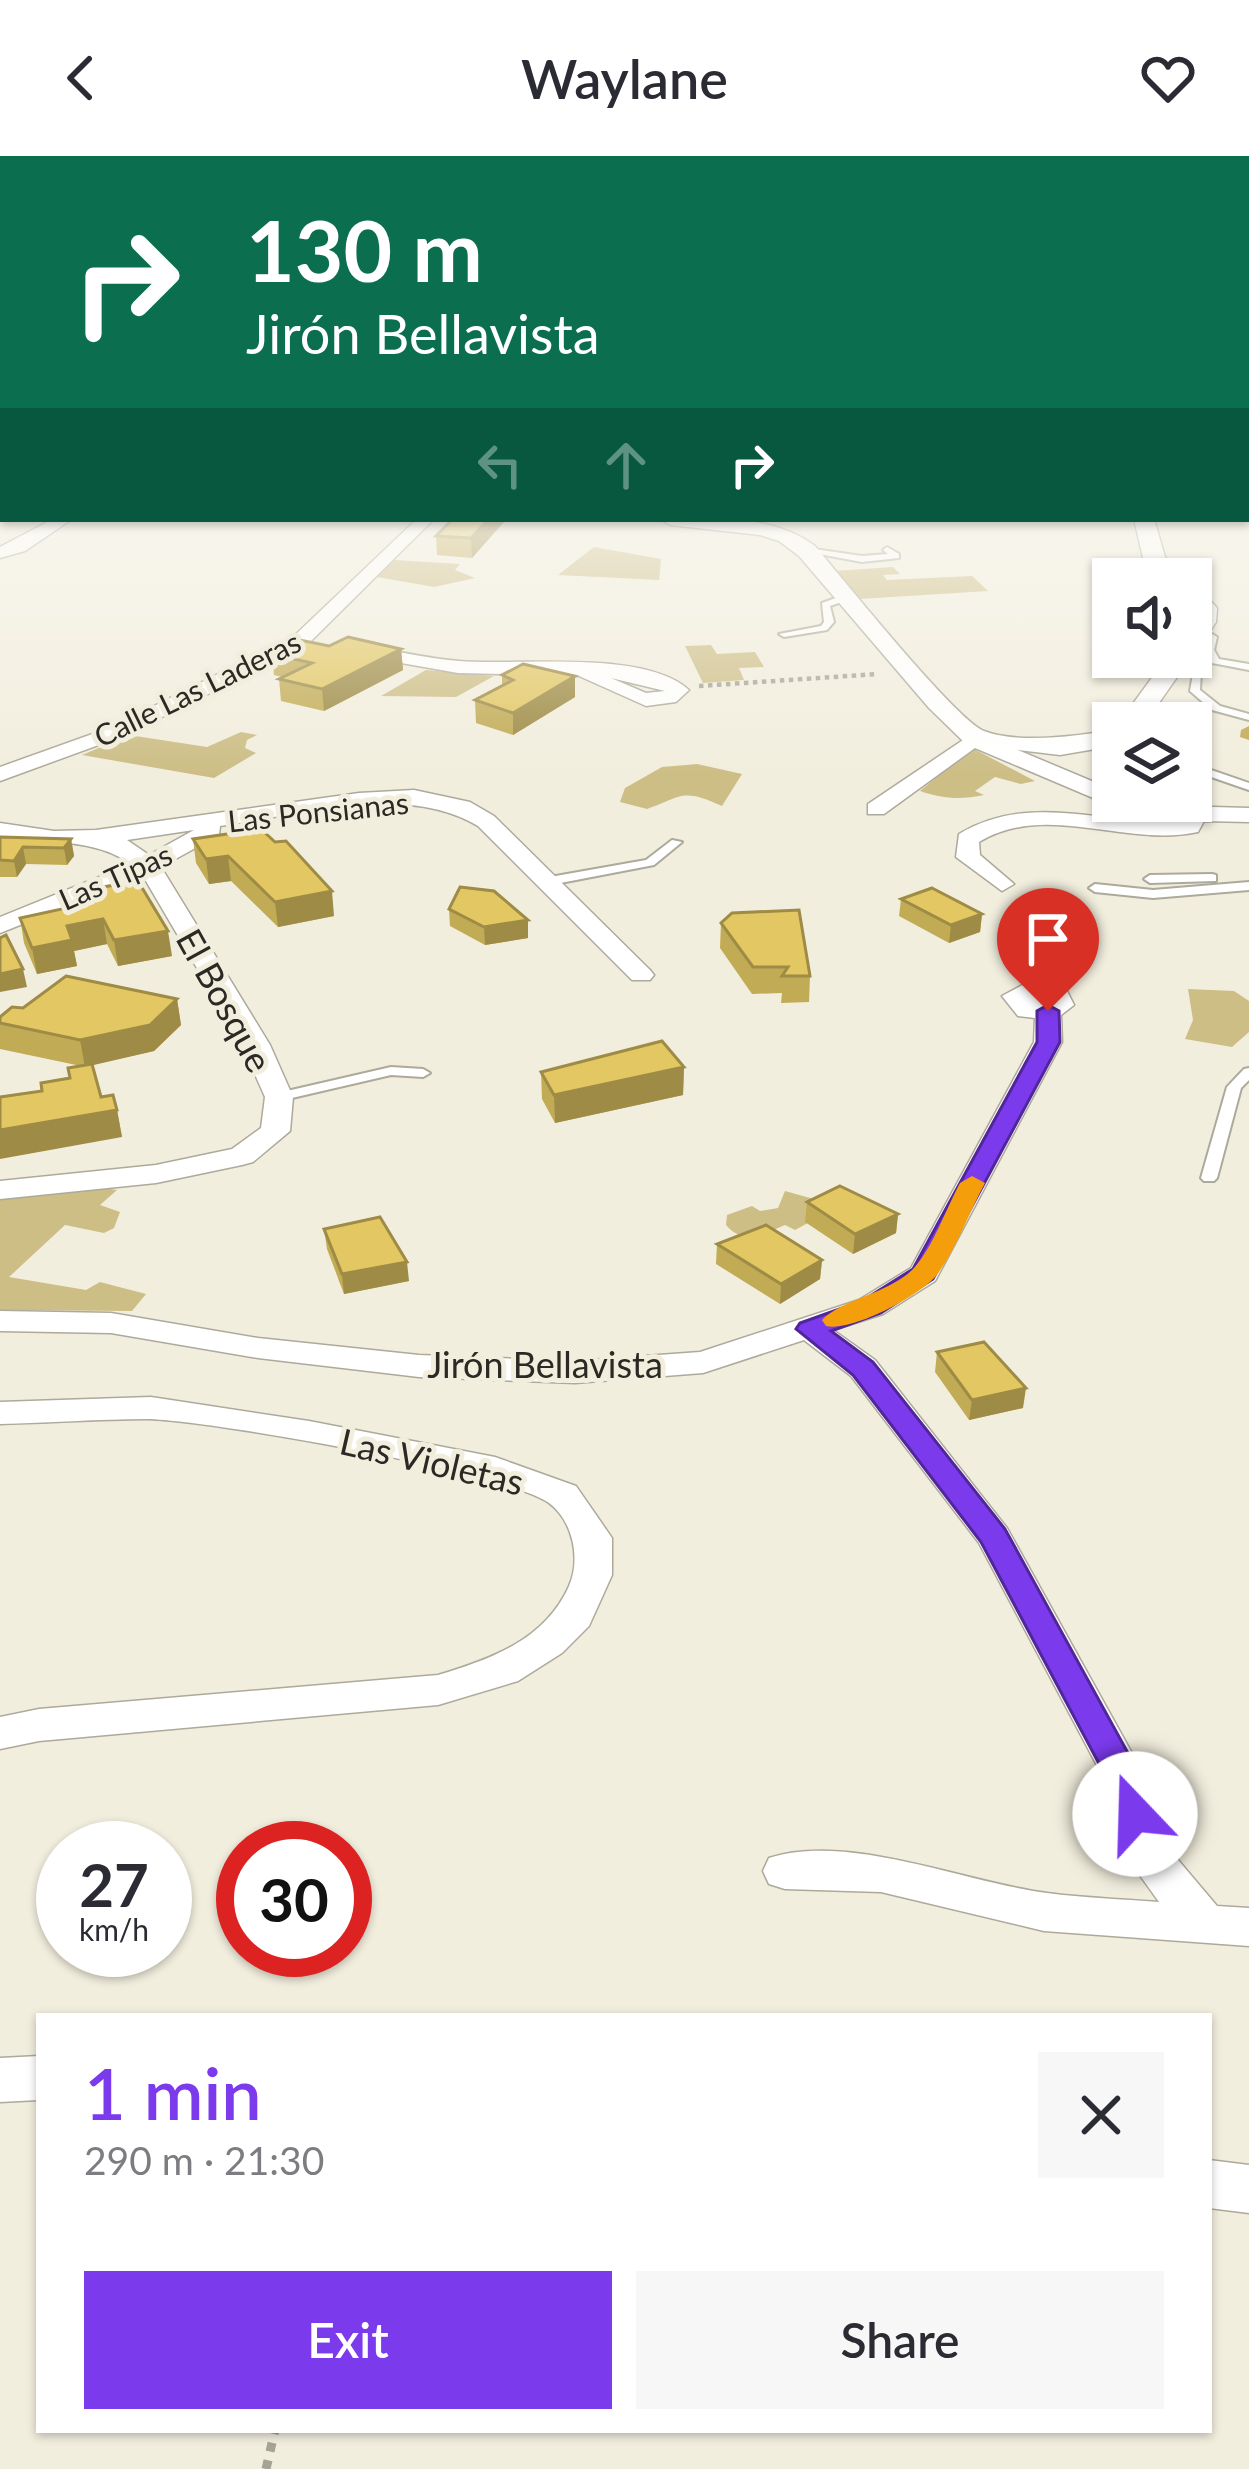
<!DOCTYPE html>
<meta charset="utf-8">
<style>
body{margin:0;font-family:Lato,sans-serif;background:#f7f7f7;color:#2b2b33;height:100vh;display:flex;flex-direction:column;font-size:45px;white-space:nowrap}
*{box-sizing:border-box;margin:0}
p{font-size:39px;color:#7c7c81}
.icon{flex:none;width:66px;height:66px;fill:none;stroke:currentColor;stroke-width:2;stroke-linecap:round;stroke-linejoin:round}
.map{position:relative;flex:1;overflow:hidden}
.drawer{position:absolute;left:36px;top:1857px;width:1176px;height:420px;display:flex;flex-direction:column;background:#fff;border-radius:0px;box-shadow:0 3px 9px #0004}
.drawer>*{flex:none}
.top-card{position:absolute;left:0px;top:0px;width:1251px;height:366px;box-shadow:0 3px 9px #0004;background:#0b6e4f;color:#fff;overflow:hidden}
.buttons{position:absolute;left:1092px;top:402px;display:grid;gap:24px}
.buttons a{display:grid;place-items:center;width:120px;height:120px;border-radius:0px;background:#fff;box-shadow:0 3px 9px #0004;font-size:60px}
.speed{position:absolute;left:36px;top:1665px;display:flex;gap:24px;font-size:60px;font-weight:700;text-align:center}
.speed>*{display:grid;place-content:center;width:156px;height:156px;border-radius:50%;background:#fff;box-shadow:0 3px 9px #0004;line-height:1}
.speed small{font-size:30px;font-weight:400}
.speed .limit{border:18px solid #d22;background:#fff;color:#111}
.pin{position:absolute;display:grid;place-items:center;width:102px;height:102px;color:#fff;margin:-123px -51px;border-radius:50% 50% 50% 0;rotate:-45deg;box-shadow:0 0 12px #0007}
.pin .icon{rotate:45deg}
.me{position:absolute;width:132px;margin:-66px;rotate:339deg;stroke-linejoin:round;filter:drop-shadow(0 0 9px #0008)}
.turn{display:flex;align-items:center;gap:42px;height:252px;padding:0 48px;font-size:54px}
.turn .icon{width:156px;height:156px;stroke-width:2.5}
.turn b{display:block;font-size:84px;line-height:102px}
.lanes{display:flex;align-items:center;height:114px;padding:0 48px;background:#0003;justify-content:center;gap:60px;direction:ltr}
.lanes .off{opacity:.35}
.round{display:grid;place-items:center;flex:none;width:126px;height:126px;border-radius:0px;background:#f7f7f7}
.head{display:flex;align-items:center;justify-content:space-between;height:204px;padding:0 48px}
h1{font-size:72px;font-weight:600;line-height:90px;color:#7c3aed}
.cta{display:flex;gap:24px;margin-top:auto;padding:24px 48px}
.cta a{flex:1;height:138px;border-radius:0px;background:#7c3aed;color:#fff;font-size:48px;font-weight:600;line-height:138px;text-align:center}
.cta a+a{background:#f7f7f7;color:#2b2b33}
header{display:flex;justify-content:space-between;align-items:center;height:156px;padding:0 48px;background:#fff;font-size:54px;font-weight:600}
.map>svg:first-child{display:block}
.green{fill:#cdbe86}
.lines{fill:none;stroke-linecap:round;stroke-linejoin:round}
.service-casing{stroke:#ada99b;stroke-width:4}
.minor-casing{stroke:#ada99b;stroke-width:3}
.tertiary-casing{stroke:#ada99b;stroke-width:3}
.path-far1{stroke:#a5a296;stroke-width:4.5;stroke-dasharray:4.5 4.5;stroke-linecap:butt}
.path{stroke:#a5a296;stroke-width:9;stroke-dasharray:9 9;stroke-linecap:butt}
.service{fill:#fff;fill-rule:evenodd}
.minor{fill:#fff;fill-rule:evenodd}
.tertiary{fill:#fff;fill-rule:evenodd}
.wall{fill:#c2ab55}
.shaded-wall{fill:#9e8b45}
.building{fill:#e2c763;stroke:#9e8b45;stroke-width:3}
.route{fill:#7c3aed;stroke:#51269a;stroke-width:3}
.slow{fill:#f59e0b}
.labels{text-anchor:middle;dominant-baseline:central;stroke-width:10;stroke-linejoin:round;paint-order:stroke}
.far-street-label{font-size:30px;fill:#2a2923;stroke:#f2eede}
.street-label{font-size:36px;fill:#2a2923;stroke:#f2eede}
</style>
<header><svg class="icon" aria-label="back" viewBox="0 0 24 24"><path d="M15 5l-7 7 7 7"/></svg>Waylane<svg class="icon" aria-label="heart" viewBox="0 0 24 24"><path d="M12 20l-8-8c-3-5 5-10 8-4 3-6 11-1 8 4z"/></svg></header>
<div class="map">
<svg width="1249" height="2313" viewBox="0 0 1249 2313">
<rect width="100%" height="100%" fill="#f2eede"/>
<g class="green">
<path d="M594 391 661 403 659 424 558 419Z"/>
<path d="M394 404 460 408 455 414 475 422 434 431 377 421Z"/>
<path d="M893 411 900 418 883 419 887 424 972 420 988 435 859 443 834 415Z"/>
<path d="M711 489 717 498 755 496 764 511 739 512 744 524 703 527 685 490Z"/>
<path d="M426 514 494 520 456 541 381 540Z"/>
<path d="M241 576 257 579 247 584 245 592 256 597 214 622 82 599 129 579 207 591Z"/>
<path d="M972 592 1035 625 1021 628 995 621 975 635 984 639C961 644 943 643 920 635Z"/>
<path d="M697 608 742 618 722 650C682 632 683 640 647 653L620 646 625 632 662 611Z"/>
<path d="M1188 833 1234 835 1249 845V876L1232 891 1185 883 1193 864Z"/>
<path d="M91 1030 117 1034 100 1049 120 1056 114 1072 104 1077 65 1069 9 1121 86 1134 100 1126 146 1138 132 1155 0 1154V1039Z"/>
<path d="M785 1035 839 1050 795 1074 785 1069C764 1078 744 1090 726 1069L727 1059 752 1050 760 1055 778 1052Z"/>
</g>
<g class="lines">
<defs>
<g id="service">
<path d="M887 391 899 398V402L862 406 803 395 807 392 862 400 888 398 883 394Z"/>
<path d="M847 438 851 441 850 443 830 450 834 466 827 474 784 481 779 478 821 470 824 466 822 447Z"/>
<path d="M1196 472H1202L1217 481 1214 494 1219 503 1249 508V514L1212 507 1204 494 1209 484 1196 476Z"/>
<path d="M1171 506 1201 515 1200 534 1220 550 1249 558V564L1212 554 1190 535 1193 518 1171 510Z"/>
<path d="M1140 553H1148L1166 567H1154L1140 557Z"/>
<path d="M1191 607 1249 627V634L1191 614Z"/>
<path d="M672 684 682 686 654 709 550 729 544 725 550 721 646 704Z"/>
<path d="M1212 718 1216 719V725L1150 727 1144 723 1150 719Z"/>
<path d="M1249 726V734L1153 742 1095 736 1089 732 1095 728 1153 734Z"/>
<path d="M391 911 423 913 430 917 423 921 391 919 279 945 272 941 274 938Z"/>
<path d="M1249 912V924L1241 932 1217 1022 1214 1025H1204L1201 1022 1227 931 1244 913Z"/>
</g>
<g id="minor">
<path d="M53 363H72L25 395 0 402V391Z"/>
<path d="M417 363H434L308 488 126 579 0 625V611L112 571 294 480Z"/>
<path d="M357 488C391 494 425 502 459 505 519 510 644 493 689 534L676 546 646 550 579 520 458 517 350 498 347 494ZM611 522 665 535 646 537Z"/>
<path d="M975 576 1113 634V645H1122L1105 647 975 592 884 658H868V648Z"/>
<path d="M414 634 470 646 494 660 650 814 654 819 650 824H632L478 670C404 626 301 659 220 670L219 679 161 711 270 889 293 941 290 975 253 1006 242 1009 156 1027 0 1043V1025L156 1009 232 993 261 972 265 941 242 889 143 720 0 777V761L131 708C93 681 45 688 0 681V667L54 675 96 674 359 637ZM194 674 149 699 127 684Z"/>
<path d="M1176 650 1249 652V666L1204 665 1198 676C1125 692 1047 645 979 686L980 699 1014 728 1002 735 956 701 959 678C1031 635 1104 670 1181 665L1165 657Z"/>
<path d="M1028 826 1066 833 1074 849 1061 859 1062 886 935 1125 883 1158 833 1174 875 1204 1007 1372 1143 1617 1168 1692 1217 1750 1249 1752V1790L1044 1775 881 1736 785 1733 769 1728 763 1715 769 1702C847 1676 967 1727 1047 1737 1084 1742 1122 1743 1159 1746L1126 1700 1101 1617 979 1387 851 1220 804 1184 703 1217 575 1227 419 1221 258 1202 111 1177 0 1175V1155L111 1157 258 1182 419 1199 575 1205 700 1196 859 1144 911 1112 1034 886 1035 862 1018 860 1002 840Z"/>
<path d="M151 1241 309 1265 495 1301 576 1330 612 1382V1419L589 1470 562 1497 518 1525 438 1549 39 1585 0 1593V1561L39 1553 438 1519C491 1503 545 1484 569 1430 581 1403 573 1365 549 1347 506 1316 208 1264 147 1263 98 1263 49 1267 0 1268V1246Z"/>
<path d="M39 1900V1944L0 1946V1902Z"/>
<path d="M1209 2004 1249 2009V2057L1209 2052Z"/>
</g>
<g id="tertiary">
<path d="M660 363C713 363 770 357 815 390 843 423 955 563 984 575 1017 588 1079 580 1113 574V590L1060 599 966 588 929 552 799 400 779 385 760 379 670 369Z"/>
<path d="M1134 363H1154L1165 401 1183 423H1160L1143 402Z"/>
<path d="M1191 430 1199 432 1217 452 1216 466 1200 490 1191 492Z"/>
<path d="M1167 501H1191L1145 567H1119Z"/>
</g>
</defs>
<use href="#service" class="service-casing"/>
<use href="#minor" class="minor-casing"/>
<use href="#tertiary" class="tertiary-casing"/>
<path class="path-far1" d="M699 530 878 518"/>
<path class="path" d="M266 2313 275 2274"/>
<use href="#service" class="service"/>
<use href="#minor" class="minor"/>
<use href="#tertiary" class="tertiary"/>
</g>
<g class="wall">
<path d="M506 364 472 402 437 399 436 380Z"/>
<path d="M329 490 401 493 403 514 324 555 281 545 279 523 282 521 274 519 272 498Z"/>
<path d="M502 519 575 541 513 579 476 567 475 544 502 530Z"/>
<path d="M1249 570V584L1240 581 1241 574Z"/>
<path d="M261 673 334 760 278 771 231 725 209 728 196 707 193 683Z"/>
<path d="M0 681 71 683 74 700 67 709 26 708 17 721H0Z"/>
<path d="M80 735 172 800 118 810 107 788 74 795 77 810 37 818 24 787 20 762 82 748Z"/>
<path d="M901 743 982 758 980 776 949 787 899 760Z"/>
<path d="M449 753 528 764V782L485 789 450 770Z"/>
<path d="M721 767 810 820 809 846 781 847 782 837 752 838 720 792Z"/>
<path d="M177 843 181 869 154 895 92 909 101 941 117 954 122 981 42 935 69 922 68 912 81 910 0 893V861L23 852Z"/>
<path d="M684 911 683 939 555 967 542 943 541 916Z"/>
<path d="M807 1046 898 1058 896 1077 853 1098 805 1066Z"/>
<path d="M324 1073 409 1125 344 1138 327 1093Z"/>
<path d="M717 1088 822 1104 820 1123 780 1148 716 1108Z"/>
<path d="M937 1196 1023 1252 969 1264 935 1216Z"/>
</g>
<g class="shaded-wall">
<path d="M489 363H506L472 402 471 382Z"/>
<path d="M401 493 403 514 324 555 322 533Z"/>
<path d="M575 520V541L513 579V557Z"/>
<path d="M71 683 74 700 67 709 64 692Z"/>
<path d="M23 691 26 708 17 721 14 705Z"/>
<path d="M228 700 231 725 209 728 206 703Z"/>
<path d="M332 735 334 760 278 771 275 746Z"/>
<path d="M982 758 980 776 949 787 951 769Z"/>
<path d="M103 763 107 788 74 795 77 810 37 818 32 792 67 770Z"/>
<path d="M528 764V782L485 789 484 771Z"/>
<path d="M168 775 172 800 118 810 114 784Z"/>
<path d="M23 813 27 831 0 836V818Z"/>
<path d="M177 843 181 869 154 895 85 911 80 884Z"/>
<path d="M684 911 683 939 555 967 554 939Z"/>
<path d="M117 954 122 981 0 1003V974Z"/>
<path d="M898 1058 896 1077 853 1098 855 1078Z"/>
<path d="M822 1104 820 1123 780 1148 781 1128Z"/>
<path d="M407 1106 409 1125 344 1138 342 1118Z"/>
<path d="M1026 1232 1023 1252 969 1264 972 1244Z"/>
</g>
<g class="building">
<path d="M453 363H489L471 382 436 380Z"/>
<path d="M348 481 401 493 322 533 279 523 312 507 272 498 300 484 329 490Z"/>
<path d="M523 508 575 520 513 557 475 544 513 524 502 519Z"/>
<path d="M261 673 275 686 286 685 332 735 275 746 228 700 206 703 193 683Z"/>
<path d="M0 681 71 683 64 692 23 691 14 705 0 704Z"/>
<path d="M138 725 168 775 114 784 103 763 67 770 72 784 32 792 20 762 85 748 80 735Z"/>
<path d="M460 731 494 735 528 764 484 771 449 753Z"/>
<path d="M932 732 982 758 951 769 901 743Z"/>
<path d="M799 754 810 820H782L788 811H753L721 767 732 757Z"/>
<path d="M6 779 23 813 0 818V782Z"/>
<path d="M66 820 177 843 150 869 80 884 0 867V861L12 851 23 852Z"/>
<path d="M662 885 684 911 554 939 541 916Z"/>
<path d="M92 908 101 941 113 939 117 954 0 974V941L42 935 41 927 70 922 68 912Z"/>
<path d="M840 1030 898 1058 855 1078 807 1046Z"/>
<path d="M380 1061 407 1106 342 1118 324 1073Z"/>
<path d="M766 1069 822 1104 781 1128 717 1088Z"/>
<path d="M984 1186 1026 1232 972 1244 937 1196Z"/>
</g>
<linearGradient id="sky" x2="0" y2="1"><stop stop-color="#7ab0ed"/><stop offset="0.48" stop-color="#f9f7f0"/><stop offset="1" stop-color="#f9f7f0" stop-opacity="0"/></linearGradient>
<rect width="1249" height="618" fill="url(#sky)"/>
<path class="route" d="M1048 849 1059 855 1060 886 933 1123 881 1157 831 1175 873 1206 1005 1373 1139 1617 1153 1658 1148 1669 1135 1673 1122 1669 1104 1617 981 1386 853 1219 796 1173 800 1167 862 1145 913 1113 1037 886V855Z"/>
<path class="slow" d="M972 1020 985 1027C969 1056 956 1094 936 1120 919 1140 852 1176 826 1170L822 1164C842 1143 891 1137 914 1112 933 1091 946 1053 960 1027Z"/>
<g class="labels">
<g class="far-street-label">
<text transform="translate(197 532) rotate(-26)">Calle Las Laderas</text>
<text transform="translate(318 655) rotate(-6)">Las Ponsianas</text>
<text transform="translate(115 720) rotate(-24)">Las Tipas</text>
</g>
<g class="street-label">
<text transform="translate(225 844) rotate(61)">El Bosque</text>
<text x="545" y="1208">Jirón Bellavista</text>
<text transform="translate(432 1305) rotate(13)">Las Violetas</text>
</g>
</g>
</svg>
<div class="buttons">
<a><svg class="icon" aria-label="sound" viewBox="0 0 24 24"><path d="M4 9h4l5-4v14l-5-4H4zM17 9q2 3 0 6"/></svg></a>
<a><svg class="icon" aria-label="layers" viewBox="0 0 24 24"><path d="M12 4l9 5-9 5-9-5zM3 14l9 5 9-5"/></svg></a>
</div>
<div class="speed"><div>27<small>km/h</small></div><div class="limit">30</div></div>
<div class="pin" style="left:1048px;top:855px;background:#d93025"><svg class="icon" aria-label="arrive" viewBox="0 0 24 24"><path d="M6 21V4h12l-3 4 3 4H6"/></svg></div>
<svg class="me" style="left:1135px;top:1658px" viewBox="-20 -20 40 40"><circle r="19" fill="#fff"/><path d="M0-13L10 11 0 6-10 11z" fill="#7c3aed"/></svg>
<div class="top-card">
<div class="turn"><svg class="icon" aria-label="right" viewBox="0 0 24 24"><path d="M7 20v-9h11M14 6l5 5-5 5"/></svg><div><b>130 m</b>Jirón Bellavista</div></div>
<div class="lanes"><svg class="icon off" aria-label="left" viewBox="0 0 24 24"><path d="M17 20v-9H6M10 6l-5 5 5 5"/></svg><svg class="icon off" aria-label="ahead" viewBox="0 0 24 24"><path d="M12 20V5M6 11l6-6 6 6"/></svg><svg class="icon" aria-label="right" viewBox="0 0 24 24"><path d="M7 20v-9h11M14 6l5 5-5 5"/></svg></div>
</div>
<section class="drawer">
<div class="head"><div><h1>1 min</h1><p>290 m · 21:30</p></div><a class="round"><svg class="icon" aria-label="close" viewBox="0 0 24 24"><path d="M6 6l12 12M18 6L6 18"/></svg></a></div>
<div class="cta"><a>Exit</a><a>Share</a></div>
</section>
</div>
